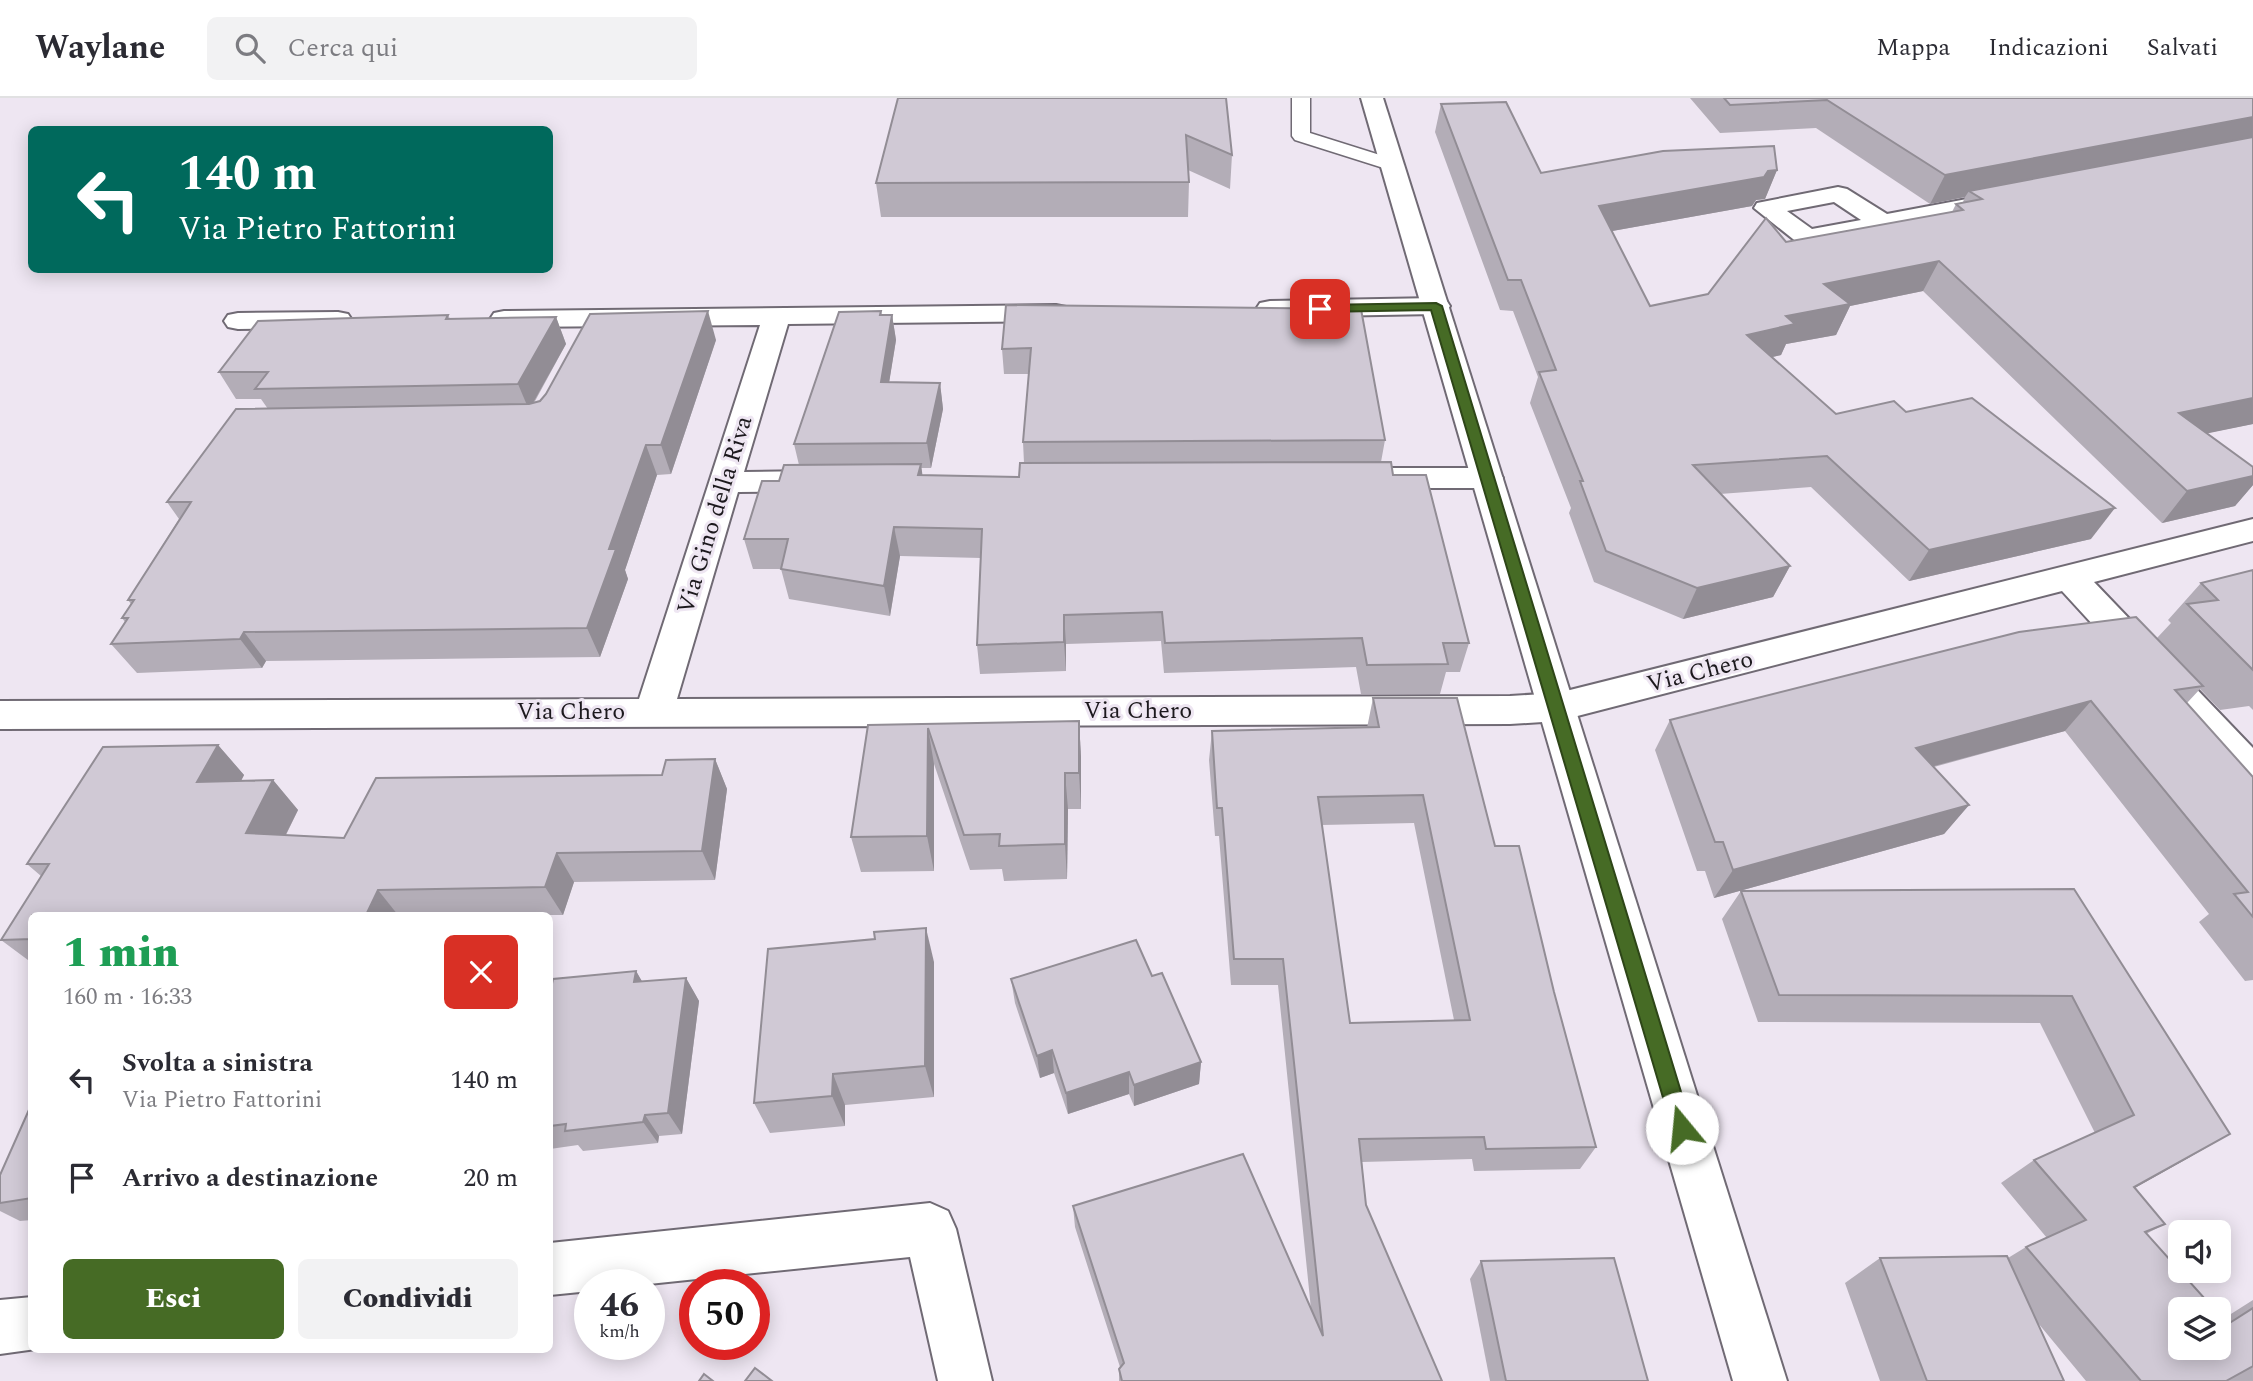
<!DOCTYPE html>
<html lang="it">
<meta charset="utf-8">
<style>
body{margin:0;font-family:Spectral,serif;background:#f2f2f3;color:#2b2b33;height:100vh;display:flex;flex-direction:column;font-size:26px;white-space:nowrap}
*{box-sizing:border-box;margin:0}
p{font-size:23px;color:#7c7c81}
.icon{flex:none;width:38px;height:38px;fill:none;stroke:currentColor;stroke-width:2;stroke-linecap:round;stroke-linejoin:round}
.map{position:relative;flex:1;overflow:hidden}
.details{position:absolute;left:28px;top:814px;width:525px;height:441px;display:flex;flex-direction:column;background:#fff;border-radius:10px;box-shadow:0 4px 18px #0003}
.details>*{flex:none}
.guide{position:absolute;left:28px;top:28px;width:525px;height:147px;border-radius:10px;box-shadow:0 4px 18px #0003;background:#00695c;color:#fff;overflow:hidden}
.fabs{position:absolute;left:2168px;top:1122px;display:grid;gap:14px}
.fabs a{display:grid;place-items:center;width:63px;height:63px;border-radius:10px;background:#fff;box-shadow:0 4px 18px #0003;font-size:35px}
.speed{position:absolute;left:574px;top:1171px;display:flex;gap:14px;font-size:35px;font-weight:700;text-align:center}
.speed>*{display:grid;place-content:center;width:91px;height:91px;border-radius:50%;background:#fff;box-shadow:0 4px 18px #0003;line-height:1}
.speed small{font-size:18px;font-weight:400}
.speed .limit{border:10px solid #d22;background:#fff;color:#111}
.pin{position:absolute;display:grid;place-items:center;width:60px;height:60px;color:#fff;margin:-30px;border-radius:14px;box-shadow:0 4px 10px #0006}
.me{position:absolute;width:77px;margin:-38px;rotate:343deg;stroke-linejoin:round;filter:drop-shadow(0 0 5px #0008)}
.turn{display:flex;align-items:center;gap:24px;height:147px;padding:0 35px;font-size:32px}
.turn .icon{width:91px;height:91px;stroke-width:2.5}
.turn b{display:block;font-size:49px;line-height:60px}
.round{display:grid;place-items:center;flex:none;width:74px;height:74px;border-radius:10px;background:#f2f2f3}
.overview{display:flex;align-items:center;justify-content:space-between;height:119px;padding:0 35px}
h1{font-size:42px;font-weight:800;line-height:52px;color:#1e9e55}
.button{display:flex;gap:14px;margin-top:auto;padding:14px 35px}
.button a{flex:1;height:80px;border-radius:10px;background:#466b25;color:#fff;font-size:28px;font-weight:800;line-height:80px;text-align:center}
.button a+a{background:#f2f2f3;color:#2b2b33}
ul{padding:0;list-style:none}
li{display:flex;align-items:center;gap:21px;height:98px;padding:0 35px}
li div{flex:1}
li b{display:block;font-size:26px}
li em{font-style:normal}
header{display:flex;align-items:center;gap:42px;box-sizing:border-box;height:98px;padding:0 35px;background:#fff;border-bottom:2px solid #e1e1e2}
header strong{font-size:33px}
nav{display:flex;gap:38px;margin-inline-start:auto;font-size:24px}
.search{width:490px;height:63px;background:#f2f2f3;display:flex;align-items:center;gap:18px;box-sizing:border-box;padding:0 24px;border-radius:10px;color:#7c7c81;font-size:26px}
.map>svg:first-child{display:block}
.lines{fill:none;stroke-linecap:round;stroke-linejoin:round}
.service-casing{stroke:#706a74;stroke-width:3}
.minor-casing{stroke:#706a74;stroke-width:4}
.secondary-casing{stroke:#706a74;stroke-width:4}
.service{fill:#fff;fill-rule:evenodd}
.minor{fill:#fff;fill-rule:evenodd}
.secondary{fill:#fff;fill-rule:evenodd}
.wall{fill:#b3adb7;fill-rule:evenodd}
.shaded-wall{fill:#928d95}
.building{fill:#d0c9d5;stroke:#928d95;stroke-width:2;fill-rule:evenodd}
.route{fill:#466b25;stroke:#2e4618;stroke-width:2}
.labels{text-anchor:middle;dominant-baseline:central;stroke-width:6;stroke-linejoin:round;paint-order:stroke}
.street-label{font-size:24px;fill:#1c191d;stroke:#eee6f2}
</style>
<header>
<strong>Waylane</strong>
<div class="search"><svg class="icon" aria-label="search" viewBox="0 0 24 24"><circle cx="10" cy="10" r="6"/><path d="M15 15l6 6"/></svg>Cerca qui</div>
<nav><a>Mappa</a><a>Indicazioni</a><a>Salvati</a></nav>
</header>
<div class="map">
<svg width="2253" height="1283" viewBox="0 0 2253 1283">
<rect width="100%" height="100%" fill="#eee6f2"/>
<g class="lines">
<defs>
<path id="service" d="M1292 0H1310V35L1399 63 1402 67 1393 73 1295 42 1292 38Z"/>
<g id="minor">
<path d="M1838 89 1847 91 1887 116 2004 94 2013 96 2016 101 2013 106 2004 108 1807 148 1798 145 1754 110 1757 105ZM1834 104 1861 122 1812 131 1787 113Z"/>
<path d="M1436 200 1446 202 1450 208 1446 214 1436 216 1270 219 1260 217 1256 211 1260 205 1270 203Z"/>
<path d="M1056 207 1066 209 1070 215 1066 221 1056 223 788 226 744 374 813 373 824 376 829 383 824 390 813 393 738 394 677 601 1510 598 1558 595 2253 421V443L2094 484 2253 650V690L2239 686 2062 493 1558 623 1510 626 0 631V603L639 601 760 227 504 229 494 227 490 221 494 215 504 213Z"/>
<path d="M338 214 348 216 352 222 348 228 338 230 238 231 228 229 224 223 228 217 238 215Z"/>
<path d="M1374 370H1487L1498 373 1503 380 1498 387 1487 390H1374L1363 387 1358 380 1363 373Z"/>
<path d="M930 1105 948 1113 956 1131 992 1283H938L910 1159 649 1186H590V1193L550 1197V1145Z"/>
<path d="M32 1199V1251H36L0 1256V1202Z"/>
</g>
<path id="secondary" d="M1361 0H1383L1787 1283H1733Z"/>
</defs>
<use href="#service" class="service-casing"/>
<use href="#minor" class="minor-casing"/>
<use href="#secondary" class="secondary-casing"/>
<use href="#service" class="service"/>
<use href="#minor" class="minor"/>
<use href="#secondary" class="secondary"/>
</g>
<g class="wall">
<path d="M1226 0 1232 57 1230 91 1188 72 1189 84 1188 119H881L876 85Z"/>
<path d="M1690 0H2253V326L2207 335 2253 369V387L2235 408 2162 425 1923 193 1850 208 1836 237 1786 246 1781 257 1772 259 1836 316 1906 314 2091 441 1909 483 1811 389 1720 396 1790 468 1773 499 1683 521 1594 484 1569 415 1571 410 1530 305 1538 279 1513 213 1500 212 1435 34 1441 6 1541 75 1777 72 1765 101 1756 102 1752 108 1612 133 1650 208 1708 196 1786 144 1952 114 1956 106 1963 104 1965 99 1930 106 1816 30 1720 35Z"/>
<path d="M1006 207 1385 342 1381 364 1393 377 1469 545 1460 574H1446L1440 596H1361L1356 569 1164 575 1161 543 1066 546V573L980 576 977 547 981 460 900 458 890 518 789 501 781 471H753L744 441 779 383 799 367 794 346 881 213 882 217H892L896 242 889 284 940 285 943 311 931 370H921L922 377 1019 379 1024 365 1023 344 1029 276H1004L1002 251Z"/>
<path d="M448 217 450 221 556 219 566 246 534 305 716 242 671 376 657 377 625 472 628 481 600 559 266 563 262 570 137 575 111 546 125 524 122 520 131 506 128 502 179 421 167 404 268 311 261 301H236L219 274Z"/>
<path d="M2253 472V612L2249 608 2220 612 2200 591 2187 605 2253 679V882L2245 883 2199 824 2209 816 2065 633 1934 669 1969 707 1944 736 1714 800 1705 773H1697L1655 652 1670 622 2157 540 2171 525 2168 522 2201 485Z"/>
<path d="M1373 600 1495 748 1554 894 1596 1049 1580 1071 1474 1073 1472 1061 1362 1064 1366 1107 1442 1283H1119V1271L1120 1269 1075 1129 1073 1108 1311 1211 1278 887H1231L1219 738H1215L1209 662 1212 633 1367 630ZM1414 725 1454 922 1350 925 1322 727Z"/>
<path d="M1079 623 1081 659V711H1068L1067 781 1004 783 1002 771 970 772 934 666V773L861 774 851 739 868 627Z"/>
<path d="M218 647 244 677 241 683 273 682 298 712 286 737 344 740 662 677 715 661 727 691 715 782 574 784 563 817H32V865L1 842 41 778 27 766Z"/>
<path d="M2074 791 2190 1059 2135 1090 2165 1126 2146 1136 2223 1221 2253 1202V1283H2086L2038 1225 2064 1283H1880L1845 1185 1880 1160H2008L2026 1149 2047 1140 2001 1085 2034 1062 2095 1035 2040 925 1758 924 1722 821 1741 793Z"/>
<path d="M934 864V999L845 1007V1028L770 1035 754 1005Z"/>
<path d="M636 873 642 884 686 880 699 903 682 1036 659 1038 658 1045 583 1053 578 1047 550 1051V895Z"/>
<path d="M1152 878 1201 964 1199 986 1134 1008 1129 996 1068 1016 1054 975 1040 980 1015 905 1011 881Z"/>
<path d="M32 1005V1122L20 1123 0 1113V1077Z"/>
<path d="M1481 1163 1648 1283H1490L1470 1181Z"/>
</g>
<g class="shaded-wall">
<path d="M2253 19V44L1969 93 1965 99 1930 106 1945 77Z"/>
<path d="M1777 72 1765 101 1756 102 1752 108 1590 137 1599 108Z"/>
<path d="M1939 163 1923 193 1850 208 1836 237 1786 246 1781 257 1734 268 1747 237 1786 218 1824 186Z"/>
<path d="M708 213 716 242 671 376 661 347Z"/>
<path d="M892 217 896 242 885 310 881 284Z"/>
<path d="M556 219 566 246 529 312 518 286Z"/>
<path d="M940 285 943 311 931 370 927 345Z"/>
<path d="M2253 300V326L2156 346 2179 315Z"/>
<path d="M646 347 657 377 625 472 628 481 600 559 587 530 609 451Z"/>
<path d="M921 366 925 396 918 377Z"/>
<path d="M2253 378V387L2235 408 2162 425 2187 393Z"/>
<path d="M2115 410 2091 441 1909 483 1929 452Z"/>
<path d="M894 429 900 458 890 518 884 488Z"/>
<path d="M1790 468 1773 499 1683 521 1697 490Z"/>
<path d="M1064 517 1066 546V573L1064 544Z"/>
<path d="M244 534 266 563 262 570 240 541Z"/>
<path d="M2091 603 2065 633 1893 679 1916 650Z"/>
<path d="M1079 623 1081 659V711L1079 675Z"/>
<path d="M928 630 934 666V773L927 738Z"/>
<path d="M218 647 244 677 225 714 197 684Z"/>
<path d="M715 661 727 691 715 782 702 753Z"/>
<path d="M1065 675 1068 711 1067 781 1065 746Z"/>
<path d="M273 682 298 712 272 764 246 735Z"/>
<path d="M1969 707 1944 736 1714 800 1733 772Z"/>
<path d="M557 755 574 784 563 817 545 789Z"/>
<path d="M378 792 398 817H366Z"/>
<path d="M926 830 934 864V999L925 968Z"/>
<path d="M636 873 650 897 634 884Z"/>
<path d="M686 880 699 903 682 1036 668 1015Z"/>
<path d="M1052 952 1054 975 1040 980 1037 958Z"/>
<path d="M1201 964 1199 986 1134 1008V987Z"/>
<path d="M1129 974V996L1068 1016 1066 995Z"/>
<path d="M833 976 845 1007V1028L832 998Z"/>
<path d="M645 1017 659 1038 658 1045 643 1024Z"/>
<path d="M2230 1036 2190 1059 2097 1111 2134 1089Z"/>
</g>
<g class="building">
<path d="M898 0H1226L1232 57 1186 37 1189 84 876 85Z"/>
<path d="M1724 0H2253V19L1945 77 1827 2 1730 7Z"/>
<path d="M1506 4 1541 75 1663 53 1774 48 1777 72 1768 73 1764 79 1599 108 1650 208 1708 196 1766 120 1786 144 1963 112 1956 106 1982 101 1969 93 2253 39V300L2179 315 2253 369V378L2187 393 1939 163 1824 186 1850 206 1786 218 1795 226 1747 237 1836 316 1894 303 1906 314 1972 300 2115 410 1929 452 1827 358 1693 367 1790 468 1697 490 1606 453 1580 383H1583L1539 274 1556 272 1521 182H1508L1441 6Z"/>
<path d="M1006 207 1361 211 1385 342 1023 344 1031 250 1002 251Z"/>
<path d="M708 213 661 347H646L609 451H616L587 530 244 534 240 541 111 546 128 520H122L134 502H128L191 404H167L236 311 529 306 540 303 546 296 590 216Z"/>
<path d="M881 213 880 217H892L881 284 940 285 927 345 794 346 839 214Z"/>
<path d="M448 217 446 221 556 219 518 286 255 291 268 274H219L258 223Z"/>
<path d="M1391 364 1393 377H1426L1469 545H1443L1448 566 1367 567 1362 540 1165 545 1162 514 1064 517V544L977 547 982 431 894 429 884 488 781 471 788 441H744L762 383H779L784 367 921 366 918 377 1019 379 1020 365Z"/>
<path d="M2253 472V572L2187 506 2218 502 2201 485Z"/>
<path d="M2136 519 2203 588 2175 592 2253 679V819L2234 796 2248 794 2091 603 1916 650 1969 707 1733 772 1723 744H1715L1670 622 2019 534Z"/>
<path d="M1373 600H1457L1495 748H1519L1554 894 1596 1049 1486 1051 1484 1039 1359 1041 1366 1107 1442 1283H1122L1119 1271 1124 1265 1073 1108 1243 1056 1323 1238 1283 861H1234L1222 710H1217L1212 633 1379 629ZM1423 697 1470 922 1350 925 1318 699Z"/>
<path d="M1079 623V675H1065V746L999 748 1000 736 964 737 928 630 927 738 851 739 868 627Z"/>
<path d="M218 647 197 684 273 682 246 735 344 740 376 680 662 677 666 662 715 661 702 753 557 755 545 789 378 792 366 817H32V841L1 842 49 766H27L103 649Z"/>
<path d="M2074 791 2230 1036 2134 1089 2165 1126 2145 1134 2214 1211H2180V1250H2219V1216L2228 1226 2253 1210V1268L2226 1283H2141L2026 1149 2086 1122 2034 1062 2134 1017 2072 898 1779 897 1741 793Z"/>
<path d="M926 830 925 968 833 976 832 998 754 1005 768 851 875 841 874 834Z"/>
<path d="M1136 842 1152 878 1162 875 1201 964 1134 987 1129 974 1066 995 1052 952 1037 958 1011 881Z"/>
<path d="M636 873 634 884 686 880 668 1015 645 1017 643 1024 565 1033 566 1026 550 1028V895L553 881Z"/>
<path d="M32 1005V1100L0 1105V1077Z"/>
<path d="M2007 1158 2064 1283H1927L1880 1160Z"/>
<path d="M1614 1160 1648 1283H1506L1481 1163Z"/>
<path d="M755 1270 772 1283H745Z"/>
<path d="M704 1276 713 1283H699Z"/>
</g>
<path class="route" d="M1436 205 1442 208 1692 1030 1689 1037 1682 1040 1675 1037 1672 1030 1431 212 1320 214 1315 211 1320 207Z"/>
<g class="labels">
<g class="street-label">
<text transform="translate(715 417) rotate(-73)">Via Gino della Riva</text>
<text transform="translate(1700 574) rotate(-14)">Via Chero</text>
<text x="1138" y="613">Via Chero</text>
<text x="571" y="614">Via Chero</text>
</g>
</g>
</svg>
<div class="fabs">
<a><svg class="icon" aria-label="sound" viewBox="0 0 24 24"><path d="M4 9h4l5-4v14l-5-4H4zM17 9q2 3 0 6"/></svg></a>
<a><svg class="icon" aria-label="layers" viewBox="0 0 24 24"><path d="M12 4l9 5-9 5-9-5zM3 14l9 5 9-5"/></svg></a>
</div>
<div class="speed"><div>46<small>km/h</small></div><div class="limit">50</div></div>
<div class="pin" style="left:1320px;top:211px;background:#d93025"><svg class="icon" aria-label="arrive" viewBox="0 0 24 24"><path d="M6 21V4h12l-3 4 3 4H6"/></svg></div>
<svg class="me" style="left:1682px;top:1030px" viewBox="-20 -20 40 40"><circle r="19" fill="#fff"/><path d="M0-13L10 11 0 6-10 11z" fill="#466b25"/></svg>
<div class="guide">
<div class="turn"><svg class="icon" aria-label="left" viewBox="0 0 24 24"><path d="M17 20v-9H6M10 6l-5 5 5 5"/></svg><div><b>140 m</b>Via Pietro Fattorini</div></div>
</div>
<section class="details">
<div class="overview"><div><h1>1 min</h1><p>160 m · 16:33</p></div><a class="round" style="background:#d93025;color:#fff"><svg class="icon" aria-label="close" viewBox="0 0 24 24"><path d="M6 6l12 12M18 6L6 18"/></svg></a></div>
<ul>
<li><svg class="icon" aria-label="left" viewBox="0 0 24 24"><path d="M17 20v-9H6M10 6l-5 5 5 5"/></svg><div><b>Svolta a sinistra</b><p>Via Pietro Fattorini</p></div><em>140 m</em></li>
<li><svg class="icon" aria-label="arrive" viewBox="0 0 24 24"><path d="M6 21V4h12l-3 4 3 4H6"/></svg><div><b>Arrivo a destinazione</b></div><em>20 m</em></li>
</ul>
<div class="button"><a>Esci</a><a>Condividi</a></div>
</section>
</div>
